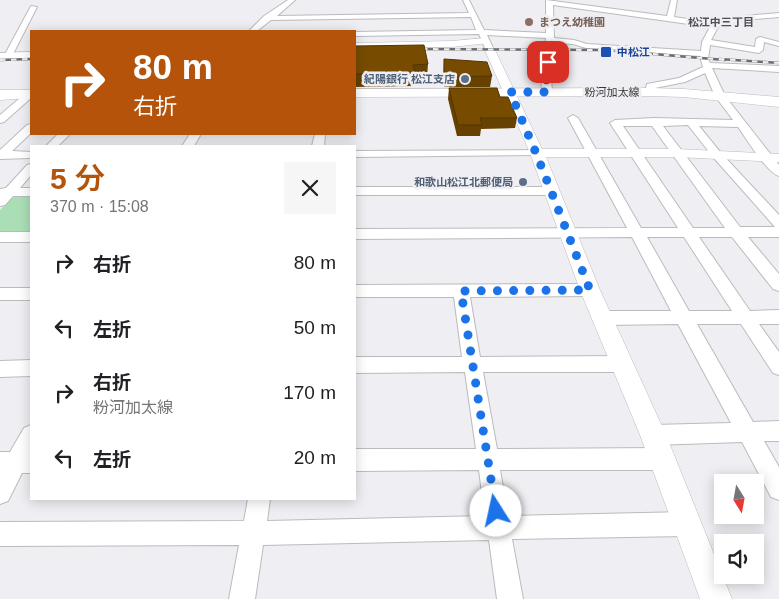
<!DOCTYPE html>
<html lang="ja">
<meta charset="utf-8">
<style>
body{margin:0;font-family:Arial,"Noto Sans JP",sans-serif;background:#f6f6f6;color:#202124;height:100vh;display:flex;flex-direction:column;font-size:19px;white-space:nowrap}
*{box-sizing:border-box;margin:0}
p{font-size:16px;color:#757577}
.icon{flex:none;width:28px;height:28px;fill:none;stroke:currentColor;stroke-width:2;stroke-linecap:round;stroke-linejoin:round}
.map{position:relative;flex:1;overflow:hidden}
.sheet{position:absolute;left:30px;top:145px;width:326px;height:355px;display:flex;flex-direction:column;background:#fff;border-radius:0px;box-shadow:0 2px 12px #0003}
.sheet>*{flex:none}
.guide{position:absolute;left:30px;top:30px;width:326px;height:105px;border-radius:0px;box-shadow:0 2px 12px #0003;background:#b45309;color:#fff;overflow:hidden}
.needle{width:32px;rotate:169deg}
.tools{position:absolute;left:714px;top:474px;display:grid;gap:10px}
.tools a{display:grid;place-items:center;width:50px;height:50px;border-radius:0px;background:#fff;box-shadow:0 2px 12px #0003;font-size:25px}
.pin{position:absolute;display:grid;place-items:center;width:42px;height:42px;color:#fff;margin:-21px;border-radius:10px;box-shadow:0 2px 8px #0006}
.me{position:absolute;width:55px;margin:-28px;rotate:350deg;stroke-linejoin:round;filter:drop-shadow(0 0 4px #0008)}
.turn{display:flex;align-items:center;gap:18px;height:105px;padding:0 20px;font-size:22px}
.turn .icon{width:65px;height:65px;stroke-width:2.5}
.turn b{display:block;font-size:35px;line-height:42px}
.round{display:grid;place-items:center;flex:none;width:52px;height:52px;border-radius:0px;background:#f6f6f6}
.head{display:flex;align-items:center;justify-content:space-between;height:85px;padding:0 20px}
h1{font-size:30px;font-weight:600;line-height:38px;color:#b45309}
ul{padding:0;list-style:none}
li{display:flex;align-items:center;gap:15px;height:65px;padding:0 20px}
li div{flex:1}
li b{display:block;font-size:19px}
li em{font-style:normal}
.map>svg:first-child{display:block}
.green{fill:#aadfb6}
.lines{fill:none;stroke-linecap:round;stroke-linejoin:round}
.minor-casing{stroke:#bbbbbe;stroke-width:2}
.tertiary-casing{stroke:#bbbbbe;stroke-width:1}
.primary-casing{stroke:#bbbbbe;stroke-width:1}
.minor{fill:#fff;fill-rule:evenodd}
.tertiary{fill:#fff;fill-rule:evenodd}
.primary{fill:#fff;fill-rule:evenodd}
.rail-casing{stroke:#6c6c6e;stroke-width:2.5}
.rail{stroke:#efeff3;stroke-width:2;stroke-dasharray:5.5;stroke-linecap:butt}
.wall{fill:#664101}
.building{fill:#774c01;stroke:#533501}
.route{stroke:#1a73e8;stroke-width:9;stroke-dasharray:0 16.2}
.education-dot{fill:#8d6e63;stroke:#efeff3;stroke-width:2}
.transit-dot{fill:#1a4fb4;stroke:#efeff3;stroke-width:2}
.service-dot{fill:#5c6f8a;stroke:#efeff3;stroke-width:2}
.labels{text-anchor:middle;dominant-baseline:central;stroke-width:5;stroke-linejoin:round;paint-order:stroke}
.far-education-label{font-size:11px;font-weight:bold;fill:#785e54;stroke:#efeff3;text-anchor:start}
.far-neighbourhood-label{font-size:11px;font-weight:bold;fill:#4f5053;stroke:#efeff3}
.far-transit-label{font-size:11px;font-weight:bold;fill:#164399;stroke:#efeff3;text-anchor:start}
.far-service-label{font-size:11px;font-weight:bold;fill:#4e5e75;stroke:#efeff3;text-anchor:end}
.far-street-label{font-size:11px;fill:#39393a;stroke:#efeff3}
</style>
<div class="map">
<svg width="779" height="599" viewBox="0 0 779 599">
<rect width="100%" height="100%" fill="#efeff3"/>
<path class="green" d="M16 196H31V232H0V210L10 199Z"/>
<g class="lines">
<defs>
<g id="minor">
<path d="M288 0H295L277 16 469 13 463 0H469L484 30 546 33V0L667 16 671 0H677L674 17 715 23 743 16 779 13V17L743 20 718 27 711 40 755 47 756 39 760 37 779 42V46L764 42 763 50 759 53 710 45 708 59 710 63 779 66V72L712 68 725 96 779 165V176C767 173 746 138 738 127L699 126 721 153 779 215V237H748L779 274V291L773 289 732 237H699L750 311 779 310V324H759L779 352V375L773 373 741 324H697L753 422 779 421V441H764L779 467V500L771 497 742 442 653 445 646 442 643 435 646 428 653 425 731 423 678 324 603 325 597 323 595 318 597 313 603 311H671L632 237 355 239V229L627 228 568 118 573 115 578 118 641 228H678L610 123 615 120 654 118 733 120 715 96 705 73 685 82 655 88 653 94H647L645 92 647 84 679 78 703 67 700 56 586 48 573 44 554 43 551 77 552 92 547 95 542 92 541 77 546 38 487 35 493 48 489 50 485 48 479 34 355 36V32L476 30 471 17 271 20 257 31H249L264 16ZM553 5 710 27 702 42 701 51 587 44 574 40 554 38ZM688 125 713 157 775 227H740L663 126ZM623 126H652L725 228H693ZM647 237H684L732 311H689Z"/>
<path d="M31 6 37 7 12 56 5 58 4 56Z"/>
<path d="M31 91V98L4 122 0 123V115L27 92Z"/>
<path d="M31 124V133L12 151 31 152V158L0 159V150L27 125Z"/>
<path d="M58 134H70L58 146H46Z"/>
<path d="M190 134H201L194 146H182Z"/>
<path d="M315 134H325L324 146H312Z"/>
<path d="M537 150 541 151 543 153 541 155 355 157V151Z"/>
<path d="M31 164V175L20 188H31V196H13L5 205 0 206V189L6 188 27 165Z"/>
<path d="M355 187H551L557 191 551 195H355Z"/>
<rect x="0" y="232" width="31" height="10"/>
<path d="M590 284 596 286 598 290 596 294 590 296 470 297 480 357 622 356 628 358 631 364 628 370 622 372H483L497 449 662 448 670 451 673 459 670 467 662 470H500L508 516 687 512 695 516 699 524 695 532 687 536 512 539 523 599H497L489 540 263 545 255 599H229L239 545 0 546V522L244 521 248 499H270L267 521 485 516 479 470 355 471V449H476L465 372 355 373V357H462L454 297H355V285Z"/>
<rect x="0" y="288" width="31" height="12"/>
<path d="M31 360V376L0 377V361Z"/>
<path d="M31 425V473H22L8 501 0 504V452H10L24 428Z"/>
</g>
<g id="tertiary">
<path d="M485 38 490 41 489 43 452 47 355 49V43L452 41Z"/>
<path d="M489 45 494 48 542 149H677L779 154V162L677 157H546L600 290 666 435 732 599H700L640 435 580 290 530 153 484 48Z"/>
<path d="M31 52V58L0 59V53Z"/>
</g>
<g id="primary">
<path d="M650 88 684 89 779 97V107L684 97 650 96 355 97V89Z"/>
<path d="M0 90H31V98L0 100Z"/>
</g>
</defs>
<use href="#minor" class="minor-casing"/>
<use href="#tertiary" class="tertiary-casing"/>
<use href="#primary" class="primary-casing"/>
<use href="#minor" class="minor"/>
<use href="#tertiary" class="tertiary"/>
<use href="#primary" class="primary"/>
<defs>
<g id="rail">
<path d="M411 49 605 50 725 60"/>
<path d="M719 59 779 63"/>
<path d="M0 60 31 59"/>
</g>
</defs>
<use href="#rail" class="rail-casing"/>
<use href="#rail" class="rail"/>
</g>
<g class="wall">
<path d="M355 46 428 64 427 77 415 78 414 86 355 87Z"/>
<path d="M444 59 492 76 490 87H445L443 85Z"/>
<path d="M449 88 500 97 517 118 515 128 481 129 480 136H457L448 99Z"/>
</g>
<g class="building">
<path d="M424 45 428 64 413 65 415 73 355 74V46Z"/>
<path d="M444 59 487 62 492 76 446 77 444 75Z"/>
<path d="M449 88H497L500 97H508L517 118H480L482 125H458Z"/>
</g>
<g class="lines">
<path class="route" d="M496 511 461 291 590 290 536 153 510 92H548L546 77 548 62"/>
</g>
<circle class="education-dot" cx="529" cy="22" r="5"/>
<rect class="transit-dot" x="600" y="46" width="12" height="12" rx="2.5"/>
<g class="service-dot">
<circle cx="465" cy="79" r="5"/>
<circle cx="523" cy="182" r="5"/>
</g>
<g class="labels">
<g class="far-education-label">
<text x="539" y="22">まつえ幼稚園</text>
</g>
<g class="far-neighbourhood-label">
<text x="721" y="22">松江中三丁目</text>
</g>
<g class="far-transit-label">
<text x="617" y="52">中松江</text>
</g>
<g class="far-service-label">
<text x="455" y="79">紀陽銀行 松江支店</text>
<text x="513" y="182">和歌山松江北郵便局</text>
</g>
<g class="far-street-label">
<text x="612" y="92">粉河加太線</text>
</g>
</g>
</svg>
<div class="tools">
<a><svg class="needle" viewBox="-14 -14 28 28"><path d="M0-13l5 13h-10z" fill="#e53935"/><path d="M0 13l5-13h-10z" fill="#757577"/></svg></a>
<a><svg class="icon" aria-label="sound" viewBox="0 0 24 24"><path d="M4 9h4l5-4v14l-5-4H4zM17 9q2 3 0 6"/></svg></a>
</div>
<div class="pin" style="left:548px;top:62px;background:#d93025"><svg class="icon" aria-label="arrive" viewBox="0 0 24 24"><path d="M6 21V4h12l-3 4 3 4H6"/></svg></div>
<svg class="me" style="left:496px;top:511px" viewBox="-20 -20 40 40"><circle r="19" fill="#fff"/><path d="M0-13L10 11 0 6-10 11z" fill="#1a73e8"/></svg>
<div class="guide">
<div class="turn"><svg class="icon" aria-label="right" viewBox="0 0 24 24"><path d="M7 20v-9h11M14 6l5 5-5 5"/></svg><div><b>80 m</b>右折</div></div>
</div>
<section class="sheet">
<div class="head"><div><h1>5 分</h1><p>370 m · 15:08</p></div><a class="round"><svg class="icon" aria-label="close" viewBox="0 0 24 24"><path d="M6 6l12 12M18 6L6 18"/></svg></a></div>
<ul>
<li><svg class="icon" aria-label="right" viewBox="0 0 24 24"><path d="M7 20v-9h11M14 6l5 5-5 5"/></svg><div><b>右折</b></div><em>80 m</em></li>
<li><svg class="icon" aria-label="left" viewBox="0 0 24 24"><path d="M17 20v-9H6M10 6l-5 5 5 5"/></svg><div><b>左折</b></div><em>50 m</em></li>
<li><svg class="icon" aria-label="right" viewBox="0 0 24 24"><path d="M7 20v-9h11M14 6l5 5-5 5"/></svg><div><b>右折</b><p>粉河加太線</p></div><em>170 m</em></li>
<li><svg class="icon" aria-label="left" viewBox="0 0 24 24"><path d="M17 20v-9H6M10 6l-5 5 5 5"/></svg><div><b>左折</b></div><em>20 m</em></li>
</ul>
</section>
</div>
